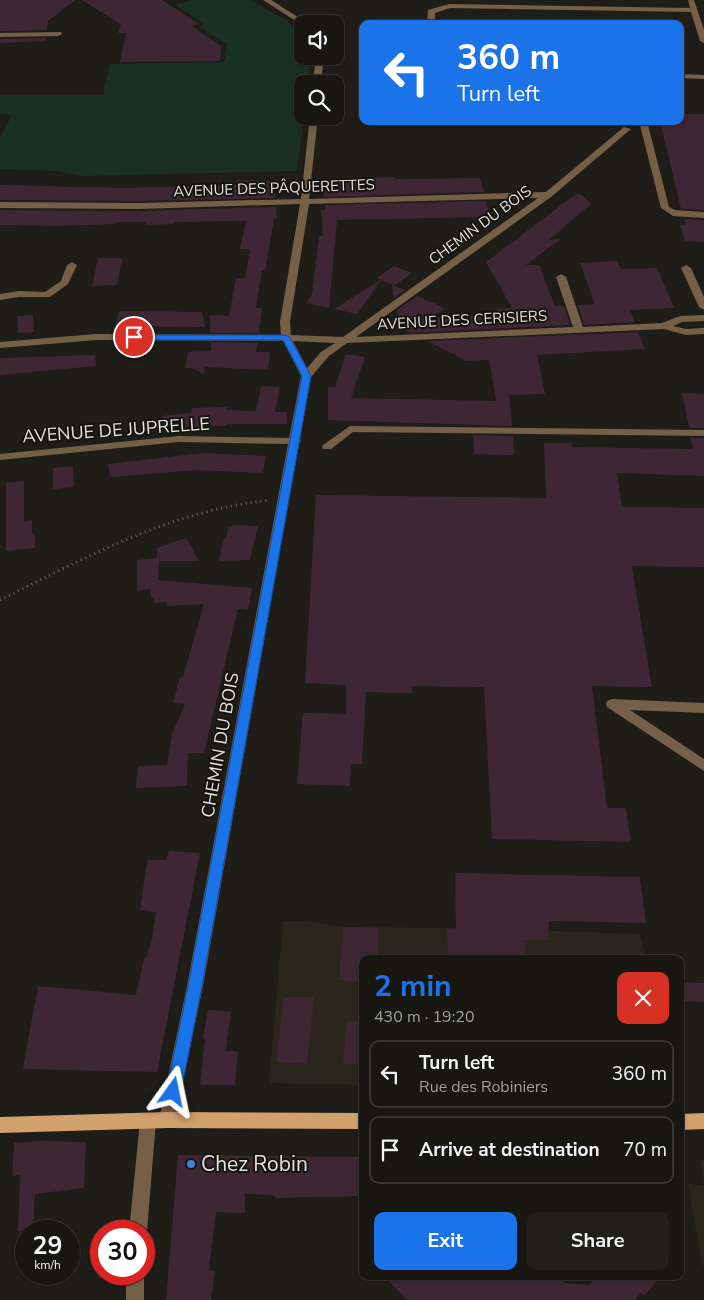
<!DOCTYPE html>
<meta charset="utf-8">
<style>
body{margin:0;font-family:"Nunito Sans",sans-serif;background:#201f1a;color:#f1f3f6;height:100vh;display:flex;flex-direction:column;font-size:19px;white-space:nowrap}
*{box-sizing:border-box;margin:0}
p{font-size:16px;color:#9e9f9f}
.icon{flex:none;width:28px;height:28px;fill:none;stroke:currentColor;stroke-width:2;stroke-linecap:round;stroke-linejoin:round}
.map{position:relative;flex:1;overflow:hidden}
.side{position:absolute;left:359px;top:955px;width:325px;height:325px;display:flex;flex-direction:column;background:#171611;border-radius:10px;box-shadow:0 1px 4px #0004,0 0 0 1px #363531}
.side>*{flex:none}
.guide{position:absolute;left:359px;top:20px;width:325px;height:105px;border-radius:10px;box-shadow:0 1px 4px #0004,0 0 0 1px #363531;background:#1a73e8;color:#fff;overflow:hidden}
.tools{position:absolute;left:294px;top:15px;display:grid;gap:10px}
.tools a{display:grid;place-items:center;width:50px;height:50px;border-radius:10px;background:#171611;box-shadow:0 1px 4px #0004,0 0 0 1px #363531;font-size:25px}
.speed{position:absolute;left:15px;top:1220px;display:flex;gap:10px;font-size:25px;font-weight:700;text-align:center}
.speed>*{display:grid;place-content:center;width:65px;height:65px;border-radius:50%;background:#171611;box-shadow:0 1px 4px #0004,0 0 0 1px #363531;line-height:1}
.speed small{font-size:12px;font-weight:400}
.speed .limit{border:8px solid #d22;background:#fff;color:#111}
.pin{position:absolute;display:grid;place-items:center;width:42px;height:42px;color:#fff;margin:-21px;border:2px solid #fff;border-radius:50%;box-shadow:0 1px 5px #0007}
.me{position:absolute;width:55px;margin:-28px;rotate:12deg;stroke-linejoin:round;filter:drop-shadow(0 0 4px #0008)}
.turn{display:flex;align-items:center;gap:18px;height:105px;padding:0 15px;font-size:22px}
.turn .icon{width:65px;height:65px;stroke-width:2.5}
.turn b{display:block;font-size:35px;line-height:42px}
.round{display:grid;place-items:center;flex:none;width:52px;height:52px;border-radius:10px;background:#201f1a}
.headline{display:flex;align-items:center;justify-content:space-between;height:85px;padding:0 15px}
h1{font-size:30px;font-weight:700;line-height:38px;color:#1a73e8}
.button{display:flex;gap:10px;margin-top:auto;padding:10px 15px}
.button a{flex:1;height:58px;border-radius:10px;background:#1a73e8;color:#fff;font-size:20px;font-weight:700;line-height:58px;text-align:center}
.button a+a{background:#201f1a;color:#f1f3f6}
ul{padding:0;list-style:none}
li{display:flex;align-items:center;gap:15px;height:68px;margin:0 10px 8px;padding:0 5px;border:2px solid #363531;border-radius:10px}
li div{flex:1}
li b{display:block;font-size:19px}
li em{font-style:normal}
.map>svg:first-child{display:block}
.built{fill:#2a261b}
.green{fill:#1a2f25}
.building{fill:#3e2634}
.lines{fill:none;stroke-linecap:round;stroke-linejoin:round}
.path{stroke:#696762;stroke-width:3;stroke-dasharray:1 4;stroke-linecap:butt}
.minor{fill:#755f47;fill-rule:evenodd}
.major{fill:#d0a06d;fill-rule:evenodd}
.route{fill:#1a73e8;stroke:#114b97}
.shop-dot{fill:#3f7fe0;stroke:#16140f;stroke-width:2}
.labels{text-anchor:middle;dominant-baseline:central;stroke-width:4;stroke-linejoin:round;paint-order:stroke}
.far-street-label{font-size:15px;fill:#e2e1dd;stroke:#16140f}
.street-label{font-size:18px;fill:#e2e1dd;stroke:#16140f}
.near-poi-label{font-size:21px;fill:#e2e1dd;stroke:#16140f;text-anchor:start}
</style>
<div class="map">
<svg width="704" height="1300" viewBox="0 0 704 1300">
<rect width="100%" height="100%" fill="#1f1d17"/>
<g class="built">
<path d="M283 921H303L343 927 463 928 640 934 646 959H362V1085L269 1083Z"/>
<path d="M701 1161H704V1266L702 1265 688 1184 704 1185Z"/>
</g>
<path class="green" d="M191 0H250L288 21 302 40V56H310L308 84H302L304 116 297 171 81 176 57 171 0 169V138L12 115 0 114V95H103L110 64 224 62 227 44 199 27 204 24 176 5Z"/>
<g class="building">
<path d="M0 0H75L48 21 47 30 0 31Z"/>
<path d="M82 0H162L199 24 192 26 221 46 220 61 120 62 126 33H118L121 25Z"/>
<path d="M46 38V41L0 43V39Z"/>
<path d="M680 114H704V210L681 209 660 121H680Z"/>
<path d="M395 177V179L480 178 484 192 324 197 322 180Z"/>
<path d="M236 180 274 181 275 198 139 201 0 200V185L125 188 194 186 236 185Z"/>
<path d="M576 194 582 195 591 204 549 240 562 238 526 265H539L555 306H564L570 325 411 333 387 320H399L397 310 417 296 445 308 430 318 497 315 496 309 512 308 486 262Z"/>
<path d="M486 201 490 217 337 220 329 308 306 303 312 294 319 236H323L321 210H325V205Z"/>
<path d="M276 207 277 219H274L265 271H262L256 308H262L259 333H210V315L229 316 236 278H245L250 249H240L246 221 174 222 173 224 146 225V222H116V224L57 226 0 225V210L139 211Z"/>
<path d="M684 219 704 220V242L685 241 680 225H685Z"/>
<path d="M98 258H122L117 285 92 286Z"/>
<path d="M617 261 621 269 657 268 674 308 630 310 635 322 584 325 578 305 595 304 580 263Z"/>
<path d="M394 266 412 273 394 286 405 290 394 298 392 285 381 280 357 314 334 309 380 280 376 278Z"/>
<path d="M119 311 202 312 205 327 115 326Z"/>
<path d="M33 315 34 332 18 333 17 316Z"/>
<path d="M638 332 645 349 537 355 545 394 509 395 512 426 328 420V387H335L346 354 365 357 351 398 496 401 489 360 466 361 428 341Z"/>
<path d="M211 342 258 343 256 352H270L268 370 205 367 204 374 192 368H185L188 352 211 351Z"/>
<path d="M95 355 96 366 0 375V358Z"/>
<path d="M261 386 280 387 275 412H287V424H227V426L163 428 162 416 191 413 192 408 227 407V410L256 411Z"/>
<path d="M682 393 704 394V428H689Z"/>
<path d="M473 435 513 436 514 455 474 454Z"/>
<path d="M691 438H704V476L617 473 622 507 704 508V567L632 566 652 687 592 686 607 808H626L631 842 492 839 484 687 412 686V693L366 692 362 764H351L350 786 297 784 303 713 346 714V685L305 683 316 495 546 498 544 443H573L571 447 693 449Z"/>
<path d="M202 453 266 456 263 473 196 470 110 477 108 464Z"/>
<path d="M73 466 74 487 53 489V468Z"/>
<path d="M24 481V521L32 520V534L35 533V548L6 551V483Z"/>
<path d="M234 525 258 526 250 560 219 561 223 539 226 538 228 527Z"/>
<path d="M186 538 199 561H159L158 580 252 588 248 610 238 609 204 753H188L187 786 136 788 138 766 167 765 172 734 185 704 173 703 180 677H183L204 604 167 606 166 602 154 603V598H151L150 589 137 591V560L157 558V548Z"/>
<path d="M169 851 200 853 157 1072 23 1069 38 986 136 995 144 958H146L152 940 156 912 140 910 146 869 148 860H166Z"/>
<path d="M455 873 640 877 646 923 549 921 548 940H524L526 959H448L447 930 456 929Z"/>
<path d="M343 927 378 928V959H362V982L339 980Z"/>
<path d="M680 982 704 983V1002L680 1001Z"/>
<path d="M284 997H314L307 1064 276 1062Z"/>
<path d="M208 1010 231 1011 226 1051H238L235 1085H200L205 1039H203Z"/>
<path d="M347 1021H362V1064H343Z"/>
<path d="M40 1141 86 1142 84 1188 35 1194 33 1231H18L20 1175 12 1176 14 1143Z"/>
<path d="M178 1155 362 1157V1196L276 1198 275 1195 245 1194V1213L216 1212 209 1270 215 1271 211 1300H166Z"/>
<path d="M384 1276H562L564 1283 589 1285 596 1276H661L644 1296 641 1293 635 1300H407Z"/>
</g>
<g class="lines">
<path class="path" d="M0 600C65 568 129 533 199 514 222 507 246 503 270 500"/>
<g class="minor">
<path d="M263 0H271L309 24 302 25Z"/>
<path d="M688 0H694L704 30V43L700 41 691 12 450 8 435 13V24H427L428 10 449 4 690 8Z"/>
<path d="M61 32 62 34 58 36 0 37V33Z"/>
<path d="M316 56H324L321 84H313Z"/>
<path d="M680 74 704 75V79L680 78Z"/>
<path d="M310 116H318L309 199 546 192 624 127 631 129 551 197 356 337 573 327 556 277 561 274 566 277 583 327 662 323 680 316 704 315V321L682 322 673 326 686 329 704 328V334L686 335 664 329 347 343 329 356 311 377 300 439 301 441 299 444 203 986 175 1120 173 1126 167 1128 161 1126 159 1120 187 986 288 444 179 442 0 460V454L179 436 289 438 301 376 283 341 96 340 0 348V342L96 334 281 335 280 322 300 204 139 209 0 208V202L139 203 301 199ZM538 198 343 337 291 335 290 322 309 204ZM293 341 335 343 321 352 307 368Z"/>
<path d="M639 121H647L669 207 675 210 704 212V218L673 216 661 208Z"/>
<path d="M72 262 77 265 68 284 50 297H19L0 300V294L19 291 45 292 61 281 67 265Z"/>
<path d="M686 265 691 268 704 297V310L699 307 681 268Z"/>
<path d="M350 426 704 430V436L353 432 331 449H323L322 447 323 445Z"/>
<path d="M612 699 704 703V713L630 710 704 759V771L607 707 606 704 607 701Z"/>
<path d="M148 1113 154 1115 156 1121 147 1231 144 1237V1231H129L140 1121 142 1115Z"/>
<rect x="126" y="1274" width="18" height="26"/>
</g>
<g class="major">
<path d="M167 1112 362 1113V1129L167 1128 0 1133V1117Z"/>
<path d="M704 1113V1129L680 1130V1114Z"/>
</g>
</g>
<path class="route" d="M131 335H286L290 338 311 376 202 986 181 1092 178 1096 173 1098 168 1096 166 1092 188 986 302 376 283 340H134L131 339Z"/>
<circle class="shop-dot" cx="191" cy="1164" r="5"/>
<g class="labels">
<g class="far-street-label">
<text transform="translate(274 188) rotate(-2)">AVENUE DES PÂQUERETTES</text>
<text transform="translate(480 225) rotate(-36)">CHEMIN DU BOIS</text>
<text transform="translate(462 320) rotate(-3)">AVENUE DES CERISIERS</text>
</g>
<g class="street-label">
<text transform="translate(116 430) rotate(-4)">AVENUE DE JUPRELLE</text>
<text transform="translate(220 745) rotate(-80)">CHEMIN DU BOIS</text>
</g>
<g class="near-poi-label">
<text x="201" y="1164">Chez Robin</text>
</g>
</g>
</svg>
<div class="tools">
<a><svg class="icon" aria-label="sound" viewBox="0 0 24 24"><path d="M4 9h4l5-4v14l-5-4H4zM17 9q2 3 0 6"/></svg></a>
<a><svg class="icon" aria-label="search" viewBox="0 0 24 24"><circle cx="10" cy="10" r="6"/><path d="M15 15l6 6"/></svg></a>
</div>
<div class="speed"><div>29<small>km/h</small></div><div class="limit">30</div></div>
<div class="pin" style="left:134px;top:337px;background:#d93025"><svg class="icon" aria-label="arrive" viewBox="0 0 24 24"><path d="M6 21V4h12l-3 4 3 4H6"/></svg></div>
<svg class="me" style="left:173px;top:1092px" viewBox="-20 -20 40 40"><path d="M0-17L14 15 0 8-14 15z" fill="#1a73e8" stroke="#fff" stroke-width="4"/></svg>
<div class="guide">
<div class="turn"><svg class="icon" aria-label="left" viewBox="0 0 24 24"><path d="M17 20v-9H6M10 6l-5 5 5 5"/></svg><div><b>360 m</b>Turn left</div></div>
</div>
<section class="side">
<div class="headline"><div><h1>2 min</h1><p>430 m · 19:20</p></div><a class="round" style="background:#d93025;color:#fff"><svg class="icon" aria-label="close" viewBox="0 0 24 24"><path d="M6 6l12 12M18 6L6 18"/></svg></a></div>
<ul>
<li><svg class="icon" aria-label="left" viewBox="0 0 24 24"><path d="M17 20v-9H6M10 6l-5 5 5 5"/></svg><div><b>Turn left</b><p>Rue des Robiniers</p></div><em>360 m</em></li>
<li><svg class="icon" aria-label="arrive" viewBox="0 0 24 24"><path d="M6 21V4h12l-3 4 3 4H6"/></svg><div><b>Arrive at destination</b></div><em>70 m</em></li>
</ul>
<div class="button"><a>Exit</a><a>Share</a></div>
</section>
</div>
